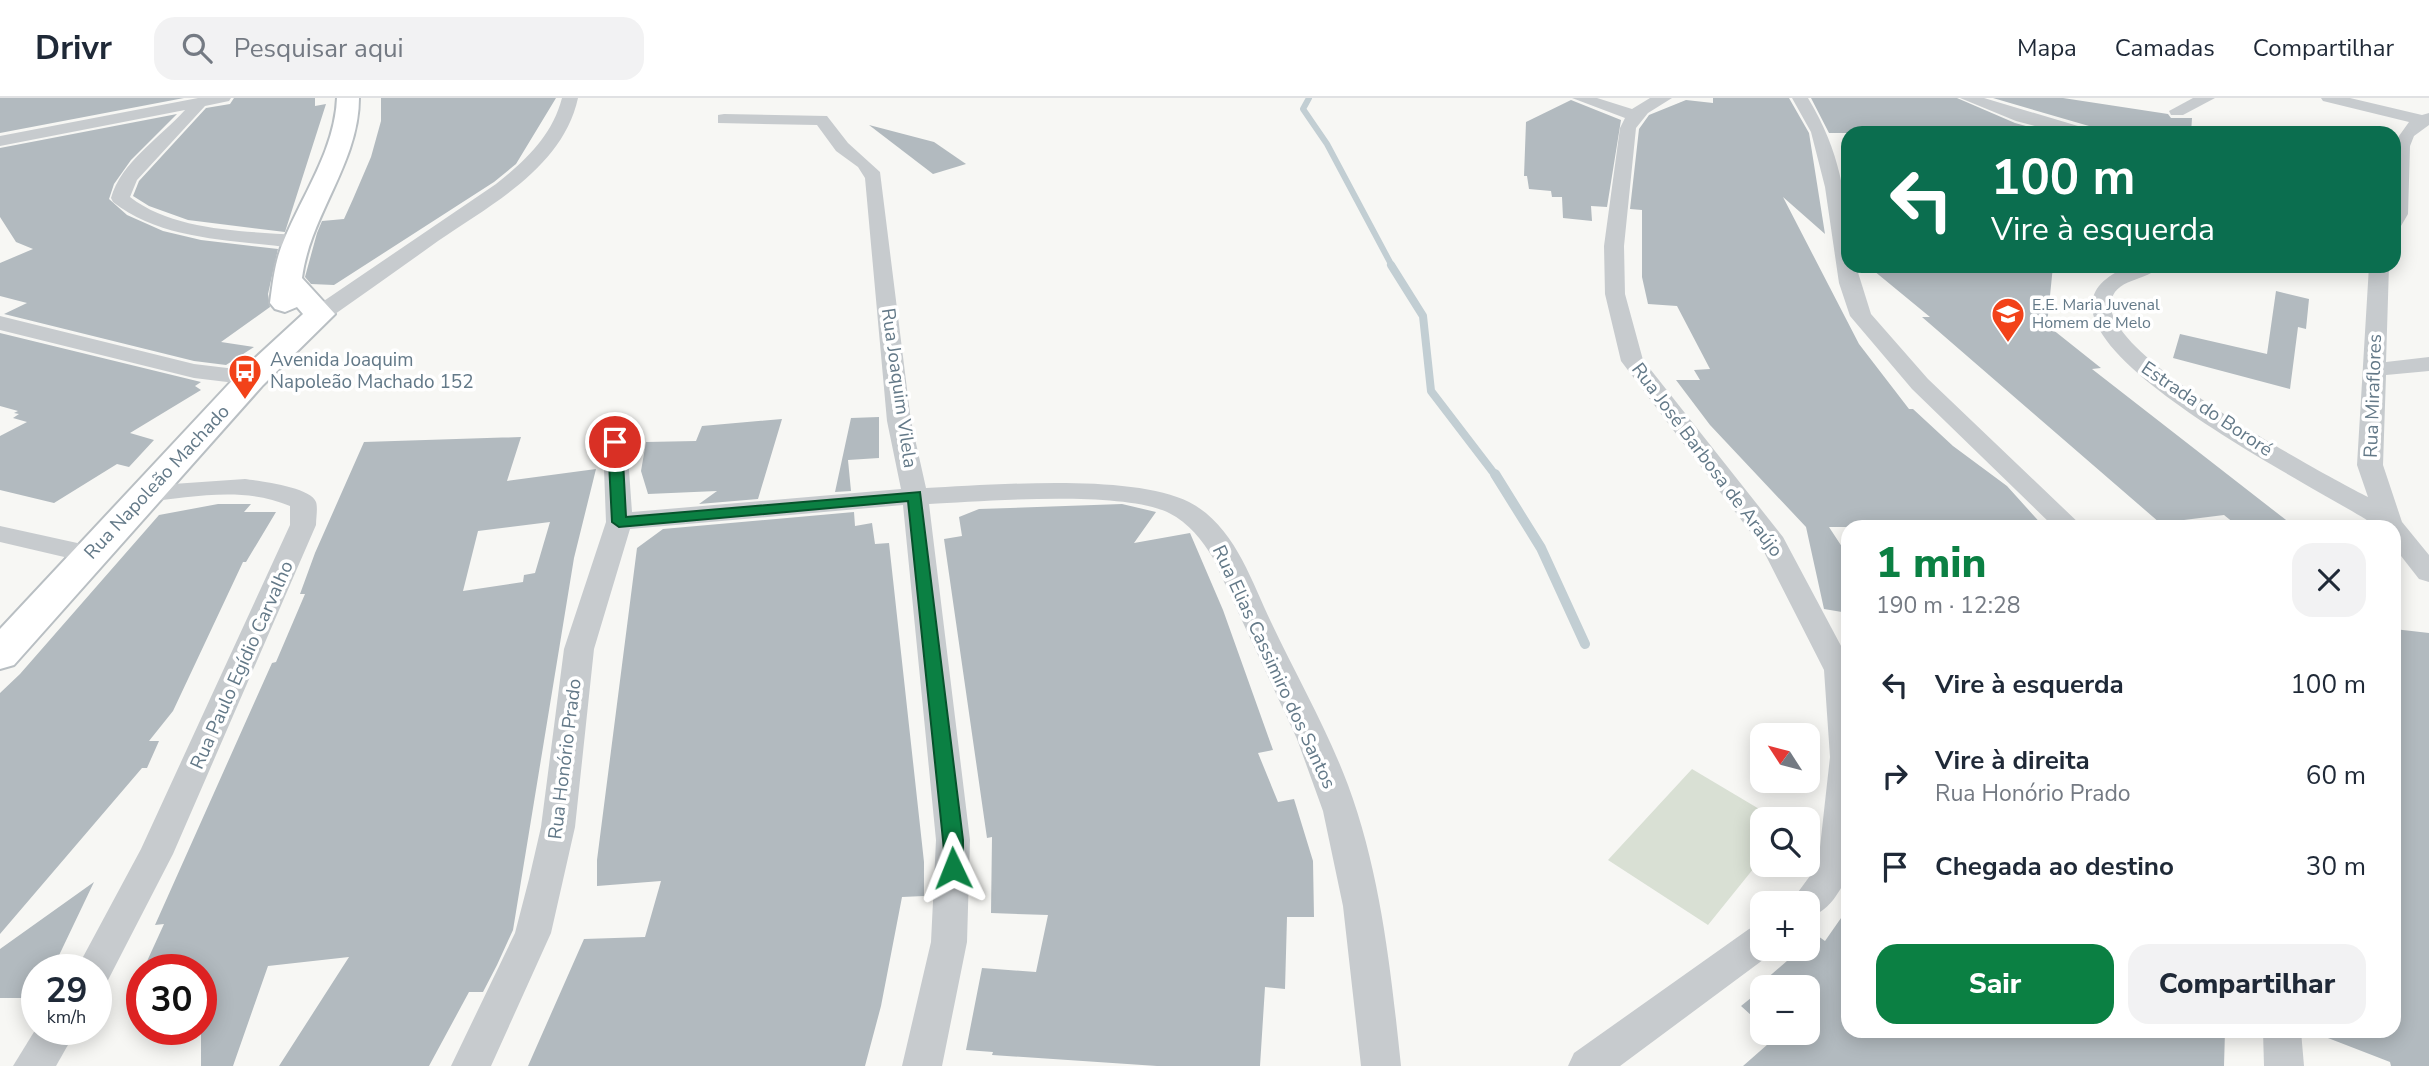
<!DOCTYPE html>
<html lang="pt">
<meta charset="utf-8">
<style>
body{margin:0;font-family:"Nunito Sans",sans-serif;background:#f2f2f3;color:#1f2937;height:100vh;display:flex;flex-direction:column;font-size:26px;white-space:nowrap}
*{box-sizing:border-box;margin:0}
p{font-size:23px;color:#747a83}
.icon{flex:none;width:38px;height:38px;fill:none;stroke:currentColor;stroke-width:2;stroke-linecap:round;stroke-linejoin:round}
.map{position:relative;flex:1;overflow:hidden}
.panel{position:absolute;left:1841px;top:422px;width:560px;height:518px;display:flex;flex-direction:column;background:#fff;border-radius:21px;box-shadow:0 4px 18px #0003}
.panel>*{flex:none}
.guide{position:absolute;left:1841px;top:28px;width:560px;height:147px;border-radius:21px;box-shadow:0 4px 18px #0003;background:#0b6e4f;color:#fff;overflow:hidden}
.needle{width:46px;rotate:306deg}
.buttons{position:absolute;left:1750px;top:625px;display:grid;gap:14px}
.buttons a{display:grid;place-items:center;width:70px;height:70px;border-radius:14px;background:#fff;box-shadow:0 4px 18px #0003;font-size:35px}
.speed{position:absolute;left:21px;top:856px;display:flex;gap:14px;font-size:35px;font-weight:700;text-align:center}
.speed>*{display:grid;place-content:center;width:91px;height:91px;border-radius:50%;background:#fff;box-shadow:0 4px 18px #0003;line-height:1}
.speed small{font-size:18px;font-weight:400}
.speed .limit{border:10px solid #d22;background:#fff;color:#111}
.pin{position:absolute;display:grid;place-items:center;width:60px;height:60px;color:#fff;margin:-30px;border:4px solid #fff;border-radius:50%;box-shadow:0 2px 7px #0007}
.me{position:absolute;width:77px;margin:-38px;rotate:358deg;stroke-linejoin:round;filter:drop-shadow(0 0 5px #0008)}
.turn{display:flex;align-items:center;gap:24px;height:147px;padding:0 35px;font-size:32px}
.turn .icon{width:91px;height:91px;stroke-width:2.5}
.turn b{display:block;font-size:49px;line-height:60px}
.round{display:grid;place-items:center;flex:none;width:74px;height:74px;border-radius:21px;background:#f2f2f3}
.overview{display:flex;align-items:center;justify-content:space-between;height:119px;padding:0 35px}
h1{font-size:42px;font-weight:800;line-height:52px;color:#0b8043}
.cta{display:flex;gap:14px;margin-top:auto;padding:14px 35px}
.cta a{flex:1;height:80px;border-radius:21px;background:#0b8043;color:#fff;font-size:28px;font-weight:800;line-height:80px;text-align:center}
.cta a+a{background:#f2f2f3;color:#1f2937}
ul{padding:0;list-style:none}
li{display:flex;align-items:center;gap:21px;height:91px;padding:0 35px}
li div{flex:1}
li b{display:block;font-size:26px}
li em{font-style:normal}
header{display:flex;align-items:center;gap:42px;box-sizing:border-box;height:98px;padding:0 35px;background:#fff;border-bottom:2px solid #e0e1e3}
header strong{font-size:33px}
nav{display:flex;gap:38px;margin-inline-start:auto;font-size:24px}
.search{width:490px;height:63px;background:#f2f2f3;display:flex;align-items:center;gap:18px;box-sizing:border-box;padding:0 24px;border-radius:21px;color:#747a83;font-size:26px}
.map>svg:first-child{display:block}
.green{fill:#d9e0d4}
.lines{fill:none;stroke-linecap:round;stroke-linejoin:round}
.stream-far2{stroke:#c2ced3;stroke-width:6}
.stream-far1{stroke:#c2ced3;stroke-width:8}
.stream{stroke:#c2ced3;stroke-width:10}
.building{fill:#b2babf;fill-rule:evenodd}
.secondary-casing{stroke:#b9bfc3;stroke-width:4}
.minor{fill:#c7cbce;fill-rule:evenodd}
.secondary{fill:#fff;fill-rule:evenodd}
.route{fill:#0b8043;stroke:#07532c;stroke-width:2}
.labels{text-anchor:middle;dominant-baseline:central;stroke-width:7;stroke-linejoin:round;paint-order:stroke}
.far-poi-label{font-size:16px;fill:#637988;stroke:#fff;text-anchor:start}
.poi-label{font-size:19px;fill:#637988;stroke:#fff;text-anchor:start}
.street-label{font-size:19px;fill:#637988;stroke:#fff}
</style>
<header>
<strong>Drivr</strong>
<div class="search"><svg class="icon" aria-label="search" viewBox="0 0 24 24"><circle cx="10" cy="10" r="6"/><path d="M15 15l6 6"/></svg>Pesquisar aqui</div>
<nav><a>Mapa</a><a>Camadas</a><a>Compartilhar</a></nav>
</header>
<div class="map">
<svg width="2429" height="968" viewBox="0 0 2429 968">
<rect width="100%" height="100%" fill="#f7f7f4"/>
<path class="green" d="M1692 671 1776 721H1762V760L1708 827 1608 762Z"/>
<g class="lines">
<path class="stream-far2" d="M1309 0 1303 11 1327 46 1392 168"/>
<path class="stream-far1" d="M1391 167 1423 218 1431 293 1496 378"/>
<path class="stream" d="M1495 376 1541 450 1585 546"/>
</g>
<g class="building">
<path d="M0 0H184L0 35Z"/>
<path d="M234 0H315V8L326 6 285 134 188 122 149 108 133 98 139 83 206 10 230 6Z"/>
<path d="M381 0H556L516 66 494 84 334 187 311 186 305 179 317 135 322 123 344 121 353 101 371 59 381 23Z"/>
<path d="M1713 0H1789L1809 35 1825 136 1783 99 1859 246 1909 311H1913L1953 348 2007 388 2044 429H1829L1848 458V515L1824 511 1806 429 1710 327 1676 282H1700L1694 272 1710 271 1677 208 1648 206 1642 179V112L1630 111 1639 31 1649 17 1686 2 1713 5Z"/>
<path d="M1811 0H1957L2015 25 2052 35H1829Z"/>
<path d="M1993 0H2063L2168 16 2171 20H2192L2191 35H2094L2089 28Z"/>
<path d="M1571 2 1621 22 1607 109 1591 108 1592 123 1563 120 1562 99H1552L1551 93 1529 91 1527 78H1524L1526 24Z"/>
<path d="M177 16 131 62 114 86 109 101 127 117 163 133 201 142 278 151 268 196 270 209 221 244 254 249 226 267 194 263 4 216 27 205 0 198V165L33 151 16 144 0 119V50Z"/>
<path d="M869 27 934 44 966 66 933 76Z"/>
<path d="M1868 168H2053L2047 227 2101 270 2092 271 2295 429H2239L2224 417 2160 425 1922 219H1930Z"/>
<path d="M2276 193 2309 201 2306 231 2298 229 2290 291 2173 260 2180 236 2267 256Z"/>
<path d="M0 235 201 284 195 288 201 292 130 335 154 342 129 369 117 366 54 405 0 392V338L27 324 13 320 19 316 14 315 18 313 0 308Z"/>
<path d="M879 319V360L848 362 851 393 835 394 851 320Z"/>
<path d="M782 321 758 401 699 406 717 393 648 396 641 373 646 344 696 343 702 328Z"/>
<path d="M521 339 507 383 596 371 574 460 513 832 497 867 483 894H469L429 968H279L349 859 268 868 233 968H201V872H143L164 826 155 827 272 565 276 564 305 496H300L315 455 364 344ZM550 424 535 475 524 477 523 484 463 493 478 433Z"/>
<path d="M218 406H251L244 414H276L246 464H243L173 613 149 643H159L147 670H142L0 836V595L20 576 159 417Z"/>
<path d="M1122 406 1156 414 1134 445 1190 435 1223 512 1273 652 1258 655 1278 704 1294 701 1313 763 1314 819H1287L1285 891 1265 889 1260 968H1157L992 957 993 954 966 952 982 870 1036 874 1048 817 991 815 992 739 987 740 944 441 962 438 959 419 979 411Z"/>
<path d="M854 414 855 428 872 425 875 446 889 445 924 764V798L902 799 881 908 865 968H528L584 841 645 839 661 783 597 788V762L637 450 663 431Z"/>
<path d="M2394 531 2429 535V968H2391L2390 964 2315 935V933H2394Z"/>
<path d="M94 784 52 872H37V890L29 900H0V851Z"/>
<path d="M1848 810V933H2225L2224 968H1743L1776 939 1771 934H1808V889H1762V927L1741 908 1762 891 1758 888 1802 850H1808V845L1818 838 1825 843Z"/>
</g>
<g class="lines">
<defs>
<path id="secondary" d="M337 0H359C359 65 310 117 302 180L335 216 263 287 14 567 0 571V531L241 273 303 216 297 209 285 214 275 211 270 205C273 183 275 162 284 142 303 96 335 51 337 0Z"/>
</defs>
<use href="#secondary" class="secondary-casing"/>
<g class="minor">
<path d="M198 0H231L229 3 205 8 137 82 130 99C174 133 242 133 296 137L306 143 303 147C289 151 273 147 259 146 210 141 153 136 113 104L111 100C121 64 161 39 185 12L0 48V38Z"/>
<path d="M562 0H578C563 69 492 106 438 143 402 169 365 195 328 221H312L309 216 312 211 496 86C526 62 552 38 562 0Z"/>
<path d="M1572 0H1597L1632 11 1650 0H1672L1648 15 1636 30 1624 148 1625 196 1643 262 1783 439 1848 561V778C1837 797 1830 812 1808 820V805H1790L1818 767 1830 659 1824 572 1761 448 1621 263 1605 196 1604 148 1620 30 1625 20Z"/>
<path d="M1792 0H1808C1842 57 1848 103 1848 168H1856L1871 216 1928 281 2083 429H2054L1912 291 1850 218 1839 185 1825 89 1811 34Z"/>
<path d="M1960 0H1984L2088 31 2091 35H2062L2016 23Z"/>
<path d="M2193 0H2215L2183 17H2171L2169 13Z"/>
<path d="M2321 0H2350L2422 17 2429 15V27L2414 38 2410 48 2408 116 2401 128 2394 130V45L2409 24 2323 3Z"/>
<path d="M724 16 827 18 848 45 880 74 911 323 926 390C992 387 1132 375 1189 404 1234 427 1251 482 1271 524 1297 579 1327 631 1348 687 1381 776 1391 874 1401 968H1361L1343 808 1323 713 1297 641 1213 460C1202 442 1189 425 1169 415 1123 392 985 403 929 406L970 742 967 844 942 968H902L931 844 936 742 903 407 630 431 594 551 575 729 551 835 491 968H451L515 835 529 781 541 729 564 551 606 424 603 344 606 339H624L627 344 632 414 901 391 887 323 865 80 858 69 836 53 817 27 718 25V17Z"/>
<path d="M2130 168H2159C2148 184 2113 179 2111 206 2106 259 2321 375 2368 399L2357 367 2369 168H2389L2386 264 2429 259V273L2386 277 2383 367 2402 424 2429 457V484L2419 481 2394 449V429H2377C2338 398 1976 227 2130 168Z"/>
<path d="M0 218 194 266 252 273 260 275 264 280 260 285 252 287 194 280 0 232Z"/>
<path d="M245 381C259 383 311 389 316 404 318 410 316 420 316 427L173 756 107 884 96 888V872H76L141 751 290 427V408C244 388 192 399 144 404L135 402 131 396 135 390 144 388Z"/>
<path d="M0 428 100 450 104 456 100 462 90 465 0 444Z"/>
<path d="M1762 826V850H1776L1775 853 1620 968H1568L1574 955 1749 831Z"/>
<path d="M37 929 77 931 56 968H13Z"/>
<path d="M2263 933H2301L2304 968H2264Z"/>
</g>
<use href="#secondary" class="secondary"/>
</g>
<path class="route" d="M615 339 622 344 626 419 920 394 963 742V770L960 776H946L943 742 908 403 619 429 612 424 608 344Z"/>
<defs>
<symbol id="school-pin" viewBox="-11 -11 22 30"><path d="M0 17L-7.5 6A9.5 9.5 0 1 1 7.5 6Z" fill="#f24219" stroke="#fff"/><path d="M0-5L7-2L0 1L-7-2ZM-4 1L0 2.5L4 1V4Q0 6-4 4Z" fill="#fff"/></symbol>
<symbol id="bus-pin" viewBox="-11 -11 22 30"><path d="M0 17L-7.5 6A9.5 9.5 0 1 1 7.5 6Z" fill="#f24219" stroke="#fff"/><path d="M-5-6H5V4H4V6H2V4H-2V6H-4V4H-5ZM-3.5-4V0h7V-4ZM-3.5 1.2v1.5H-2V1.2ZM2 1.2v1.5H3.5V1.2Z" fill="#fff"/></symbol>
</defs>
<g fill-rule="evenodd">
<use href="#school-pin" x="1989" y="197" width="38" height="52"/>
<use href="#bus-pin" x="226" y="254" width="38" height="52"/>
</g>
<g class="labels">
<g class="far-poi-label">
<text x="2032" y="207">E.E. Maria Juvenal<tspan x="2032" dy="18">Homem de Melo</tspan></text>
</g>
<g class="poi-label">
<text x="270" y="262">Avenida Joaquim<tspan x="270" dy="22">Napoleão Machado 152</tspan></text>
</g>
<g class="street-label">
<text transform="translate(899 290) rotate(82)">Rua Joaquim Vilela</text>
<text transform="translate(2373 298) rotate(-88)">Rua Miraflores</text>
<text transform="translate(2207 311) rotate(34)">Estrada do Bororé</text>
<text transform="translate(1707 362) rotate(53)">Rua José Barbosa de Araújo</text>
<text transform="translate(157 384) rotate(-47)">Rua Napoleão Machado</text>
<text transform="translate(242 567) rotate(-66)">Rua Paulo Egídio Carvalho</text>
<text transform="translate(1274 569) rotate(65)">Rua Elias Cassimiro dos Santos</text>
<text transform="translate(565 661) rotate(-83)">Rua Honório Prado</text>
</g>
</g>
</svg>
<div class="buttons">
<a><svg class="needle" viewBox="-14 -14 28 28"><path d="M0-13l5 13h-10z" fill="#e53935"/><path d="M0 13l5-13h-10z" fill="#747a83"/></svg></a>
<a><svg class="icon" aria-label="search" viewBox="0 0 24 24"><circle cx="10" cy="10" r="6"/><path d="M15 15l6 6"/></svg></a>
<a>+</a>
<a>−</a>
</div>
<div class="speed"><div>29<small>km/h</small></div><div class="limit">30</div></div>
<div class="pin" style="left:615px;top:344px;background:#d93025"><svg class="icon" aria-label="arrive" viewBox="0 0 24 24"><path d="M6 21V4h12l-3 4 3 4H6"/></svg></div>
<svg class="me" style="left:953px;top:770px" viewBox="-20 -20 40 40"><path d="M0-17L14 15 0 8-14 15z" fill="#0b8043" stroke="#fff" stroke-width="4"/></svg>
<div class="guide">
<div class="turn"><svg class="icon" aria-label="left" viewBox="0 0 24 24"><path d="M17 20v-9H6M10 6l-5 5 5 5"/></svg><div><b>100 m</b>Vire à esquerda</div></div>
</div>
<section class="panel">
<div class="overview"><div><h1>1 min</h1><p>190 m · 12:28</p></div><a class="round"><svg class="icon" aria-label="close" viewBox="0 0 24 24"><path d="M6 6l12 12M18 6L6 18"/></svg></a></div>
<ul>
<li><svg class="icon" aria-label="left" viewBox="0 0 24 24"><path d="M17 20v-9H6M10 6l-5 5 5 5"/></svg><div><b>Vire à esquerda</b></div><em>100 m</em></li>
<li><svg class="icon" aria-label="right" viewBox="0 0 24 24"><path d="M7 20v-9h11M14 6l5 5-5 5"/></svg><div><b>Vire à direita</b><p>Rua Honório Prado</p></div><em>60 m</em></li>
<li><svg class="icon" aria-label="arrive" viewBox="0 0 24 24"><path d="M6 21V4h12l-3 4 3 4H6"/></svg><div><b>Chegada ao destino</b></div><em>30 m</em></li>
</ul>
<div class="cta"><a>Sair</a><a>Compartilhar</a></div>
</section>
</div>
